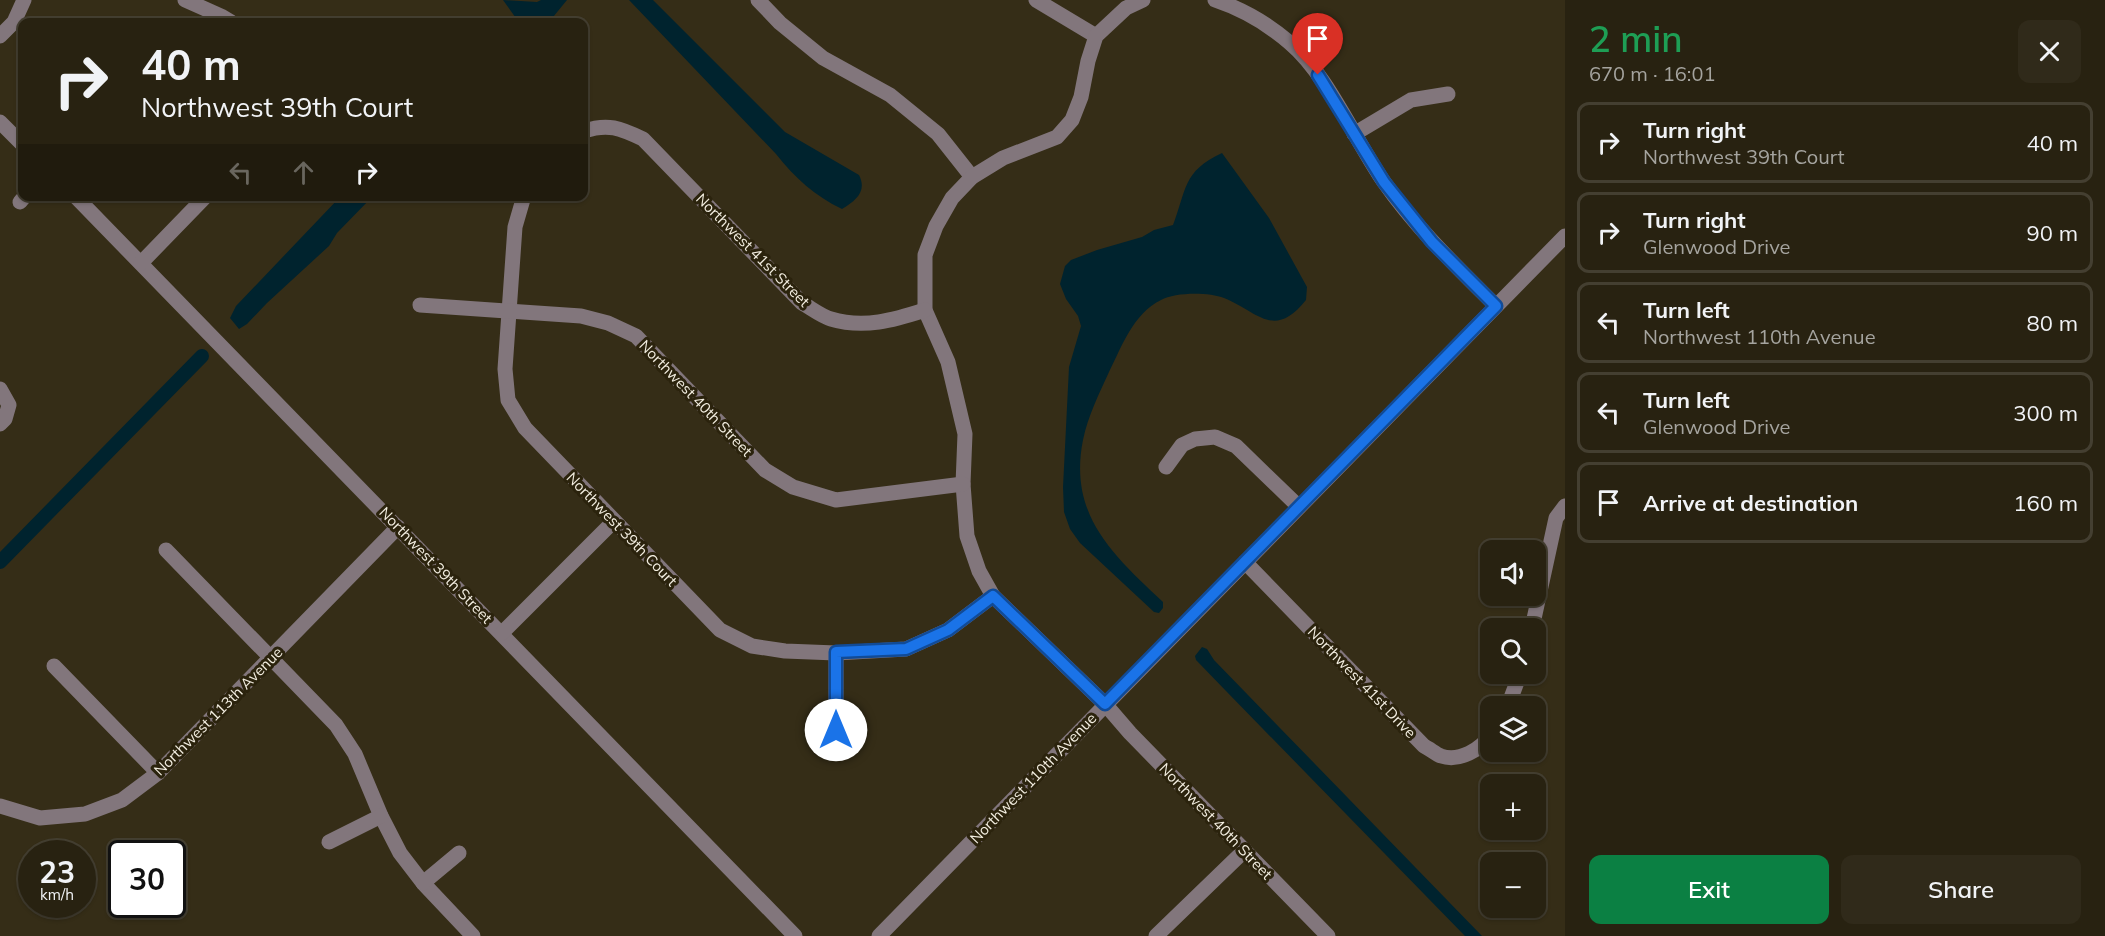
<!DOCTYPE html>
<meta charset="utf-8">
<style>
body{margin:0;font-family:Mulish,sans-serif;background:#302a1a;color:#f1f3f6;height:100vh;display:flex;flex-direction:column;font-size:22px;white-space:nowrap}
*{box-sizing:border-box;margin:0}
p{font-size:20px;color:#a5a49f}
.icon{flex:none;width:33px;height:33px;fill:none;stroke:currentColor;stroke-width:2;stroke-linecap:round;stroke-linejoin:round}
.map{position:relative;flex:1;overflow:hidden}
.drawer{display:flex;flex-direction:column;background:#282211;width:540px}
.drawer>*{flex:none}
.hud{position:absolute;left:18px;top:18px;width:570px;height:183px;border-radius:12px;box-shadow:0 2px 4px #0004,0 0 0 2px #443f31;background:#282211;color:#f1f3f6;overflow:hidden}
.controls{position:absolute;left:1480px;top:540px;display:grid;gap:12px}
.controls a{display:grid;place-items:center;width:66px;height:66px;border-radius:12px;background:#282211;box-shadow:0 2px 4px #0004,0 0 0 2px #443f31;font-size:30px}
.speed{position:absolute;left:18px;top:840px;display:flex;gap:12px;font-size:30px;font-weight:700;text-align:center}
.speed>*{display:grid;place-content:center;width:78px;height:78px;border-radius:50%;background:#282211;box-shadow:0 2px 4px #0004,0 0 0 2px #443f31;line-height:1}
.speed small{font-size:15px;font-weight:400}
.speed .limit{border:3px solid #111;border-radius:9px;background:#fff;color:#111}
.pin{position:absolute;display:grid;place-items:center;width:51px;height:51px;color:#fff;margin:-62px -26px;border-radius:50% 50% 50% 0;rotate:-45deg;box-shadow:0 0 6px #0007}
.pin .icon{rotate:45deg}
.me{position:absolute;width:66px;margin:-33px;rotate:0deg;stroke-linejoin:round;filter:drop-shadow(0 0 4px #0008)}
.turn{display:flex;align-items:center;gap:21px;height:126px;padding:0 24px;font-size:27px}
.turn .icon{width:78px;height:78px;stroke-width:2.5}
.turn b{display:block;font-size:42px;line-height:51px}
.lanes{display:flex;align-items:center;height:57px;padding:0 24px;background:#0003;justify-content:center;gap:30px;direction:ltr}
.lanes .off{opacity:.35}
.round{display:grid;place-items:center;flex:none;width:63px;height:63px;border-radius:12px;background:#302a1a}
.headline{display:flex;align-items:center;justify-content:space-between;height:102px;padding:0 24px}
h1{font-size:36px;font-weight:600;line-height:45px;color:#1e9e55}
.primary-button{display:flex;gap:12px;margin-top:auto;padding:12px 24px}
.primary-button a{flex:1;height:69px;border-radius:12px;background:#0b8043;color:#fff;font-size:24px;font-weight:600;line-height:69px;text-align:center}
.primary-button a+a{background:#302a1a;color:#f1f3f6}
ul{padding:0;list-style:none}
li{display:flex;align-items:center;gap:18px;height:81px;margin:0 12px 9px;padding:0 12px;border:3px solid #443f31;border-radius:12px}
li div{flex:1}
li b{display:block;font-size:22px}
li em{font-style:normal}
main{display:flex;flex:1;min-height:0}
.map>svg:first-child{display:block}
.water{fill:#00232e}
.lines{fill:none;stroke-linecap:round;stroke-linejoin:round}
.canal{stroke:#00232e;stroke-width:14}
.minor{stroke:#82767c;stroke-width:15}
.route-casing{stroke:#114b97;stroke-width:15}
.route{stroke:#1a73e8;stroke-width:10}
.labels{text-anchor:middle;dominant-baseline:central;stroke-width:6;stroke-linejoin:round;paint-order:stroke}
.street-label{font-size:15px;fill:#f3eee1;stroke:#2b230d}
</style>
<main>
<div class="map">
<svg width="1565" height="936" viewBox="0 0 1565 936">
<rect width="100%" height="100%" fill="#352d17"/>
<g class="water">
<path d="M503 0 537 2 541 0H567L549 22H516L518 21Z"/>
<path d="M629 0H653L785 132 859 175C867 191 857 200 842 209 815 196 795 178 776 154Z"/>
<path d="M1222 153 1269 218 1307 287 1306 300C1274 340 1258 312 1224 298 1209 292 1175 292 1161 300 1133 314 1122 346 1109 372 1099 394 1088 416 1083 440 1068 515 1113 555 1163 602V608L1159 613 1154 612 1080 543 1070 529 1064 512 1063 487 1069 367 1081 326 1078 316 1066 299 1060 284 1065 266 1071 260 1097 250 1142 237 1154 230 1173 225C1187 189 1182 172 1222 153Z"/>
<path d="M340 197H372L337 233 329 246 267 303 247 324 239 329 230 318 236 306Z"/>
<path d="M1202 647 1207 649 1214 660 1482 936H1465L1227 692 1196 660 1195 656Z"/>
</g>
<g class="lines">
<path class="canal" d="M0 562 202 356"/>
<g class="minor">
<path d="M185 0 221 16 231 22"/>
<path d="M758 0 780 23 823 58 890 95 938 134 972 177"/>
<path d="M1036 0 1096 36"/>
<path d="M1143 0 1126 8 1096 36 1088 61 1081 97 1072 120 1057 137 1003 158 972 177 952 198 936 226 925 255V310L948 362 965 434 963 484 967 536 979 571 993 596 1105 704 1130 733 1328 936"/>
<path d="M1215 0C1242 9 1268 24 1290 43 1327 74 1355 140 1384 182 1416 228 1457 267 1496 306"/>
<path d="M0 36 14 22 24 0"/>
<path d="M0 122 22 144"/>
<path d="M584 131C608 123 620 128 643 139L802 303C811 308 821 316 831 319 864 329 894 320 925 310"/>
<path d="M1354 134 1411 100 1448 94"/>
<path d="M75 196 795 936"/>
<path d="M524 196 515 227 505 369 508 400 525 428 720 630 752 646 785 651 836 653 906 649 948 630 993 596"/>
<path d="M20 202 25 196"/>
<path d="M141 263 206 196"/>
<path d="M420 305 581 316 608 323 636 336 765 470 793 487 836 500 963 484"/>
<path d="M0 389 9 405 5 419 0 424"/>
<path d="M1166 467 1182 445 1195 439 1215 437 1236 446 1298 506"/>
<path d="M166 550 336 725 355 754 381 816 400 853 423 883 473 936"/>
<path d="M1245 562 1424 746C1430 749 1436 754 1441 756 1459 762 1481 750 1491 734"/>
<path d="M1532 628 1556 518 1565 506"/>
<path d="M502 633 614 521"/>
<path d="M836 653V730"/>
<path d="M54 666 158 773"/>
<path d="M1508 706 1520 674"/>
<path d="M0 806 40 818 85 814 122 800 158 773 398 527"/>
<path d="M329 842 381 816"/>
<path d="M423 883 459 853"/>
<path d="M879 936 1565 236"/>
<path d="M1156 936 1245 850"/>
</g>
</g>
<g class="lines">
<defs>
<path id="route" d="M836 730V652L906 649 948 630 993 596 1105 704 1496 306 1432 242 1384 182 1318 75"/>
</defs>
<use href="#route" class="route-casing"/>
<use href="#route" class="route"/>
</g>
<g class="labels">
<g class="street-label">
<text transform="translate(753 250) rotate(45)">Northwest 41st Street</text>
<text transform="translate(696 398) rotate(46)">Northwest 40th Street</text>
<text transform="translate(622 529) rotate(46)">Northwest 39th Court</text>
<text transform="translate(436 565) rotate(46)">Northwest 39th Street</text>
<text transform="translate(1362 682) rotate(46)">Northwest 41st Drive</text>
<text transform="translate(218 711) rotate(-45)">Northwest 113th Avenue</text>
<text transform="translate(1033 778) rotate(-46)">Northwest 110th Avenue</text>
<text transform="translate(1216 821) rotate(46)">Northwest 40th Street</text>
</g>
</g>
</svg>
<div class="controls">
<a><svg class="icon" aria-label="sound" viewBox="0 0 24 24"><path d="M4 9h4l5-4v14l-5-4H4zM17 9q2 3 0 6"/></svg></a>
<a><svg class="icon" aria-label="search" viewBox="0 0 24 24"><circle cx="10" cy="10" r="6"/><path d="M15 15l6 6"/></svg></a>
<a><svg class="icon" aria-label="layers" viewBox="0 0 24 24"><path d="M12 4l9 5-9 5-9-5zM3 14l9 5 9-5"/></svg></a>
<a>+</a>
<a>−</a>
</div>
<div class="speed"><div>23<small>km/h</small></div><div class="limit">30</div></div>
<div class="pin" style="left:1318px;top:75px;background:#d93025"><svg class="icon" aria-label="arrive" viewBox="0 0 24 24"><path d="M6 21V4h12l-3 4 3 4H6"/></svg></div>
<svg class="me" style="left:836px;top:730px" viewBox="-20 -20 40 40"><circle r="19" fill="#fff"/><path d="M0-13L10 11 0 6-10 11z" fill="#1a73e8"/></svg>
<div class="hud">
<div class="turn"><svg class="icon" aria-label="right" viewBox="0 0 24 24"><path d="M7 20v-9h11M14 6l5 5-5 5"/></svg><div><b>40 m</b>Northwest 39th Court</div></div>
<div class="lanes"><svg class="icon off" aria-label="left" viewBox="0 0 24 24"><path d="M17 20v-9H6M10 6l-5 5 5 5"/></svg><svg class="icon off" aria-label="ahead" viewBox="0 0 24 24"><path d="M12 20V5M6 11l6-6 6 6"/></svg><svg class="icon" aria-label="right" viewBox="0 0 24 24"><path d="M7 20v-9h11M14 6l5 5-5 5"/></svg></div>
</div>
</div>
<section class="drawer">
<div class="headline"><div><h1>2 min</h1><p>670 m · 16:01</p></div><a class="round"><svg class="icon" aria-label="close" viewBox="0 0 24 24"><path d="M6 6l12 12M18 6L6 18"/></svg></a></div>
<ul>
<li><svg class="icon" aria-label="right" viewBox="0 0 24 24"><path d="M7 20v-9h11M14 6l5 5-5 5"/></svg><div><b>Turn right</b><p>Northwest 39th Court</p></div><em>40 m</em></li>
<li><svg class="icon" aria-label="right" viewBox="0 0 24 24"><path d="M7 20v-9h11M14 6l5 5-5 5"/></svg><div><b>Turn right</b><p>Glenwood Drive</p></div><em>90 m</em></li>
<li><svg class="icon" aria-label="left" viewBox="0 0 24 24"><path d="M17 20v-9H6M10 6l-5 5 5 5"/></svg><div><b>Turn left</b><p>Northwest 110th Avenue</p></div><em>80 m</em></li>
<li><svg class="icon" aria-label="left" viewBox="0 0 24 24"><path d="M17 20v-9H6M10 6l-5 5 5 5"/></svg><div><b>Turn left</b><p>Glenwood Drive</p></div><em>300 m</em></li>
<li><svg class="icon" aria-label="arrive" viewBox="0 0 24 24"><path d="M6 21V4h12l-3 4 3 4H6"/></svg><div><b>Arrive at destination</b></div><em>160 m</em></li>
</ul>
<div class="primary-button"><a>Exit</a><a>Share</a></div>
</section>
</main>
